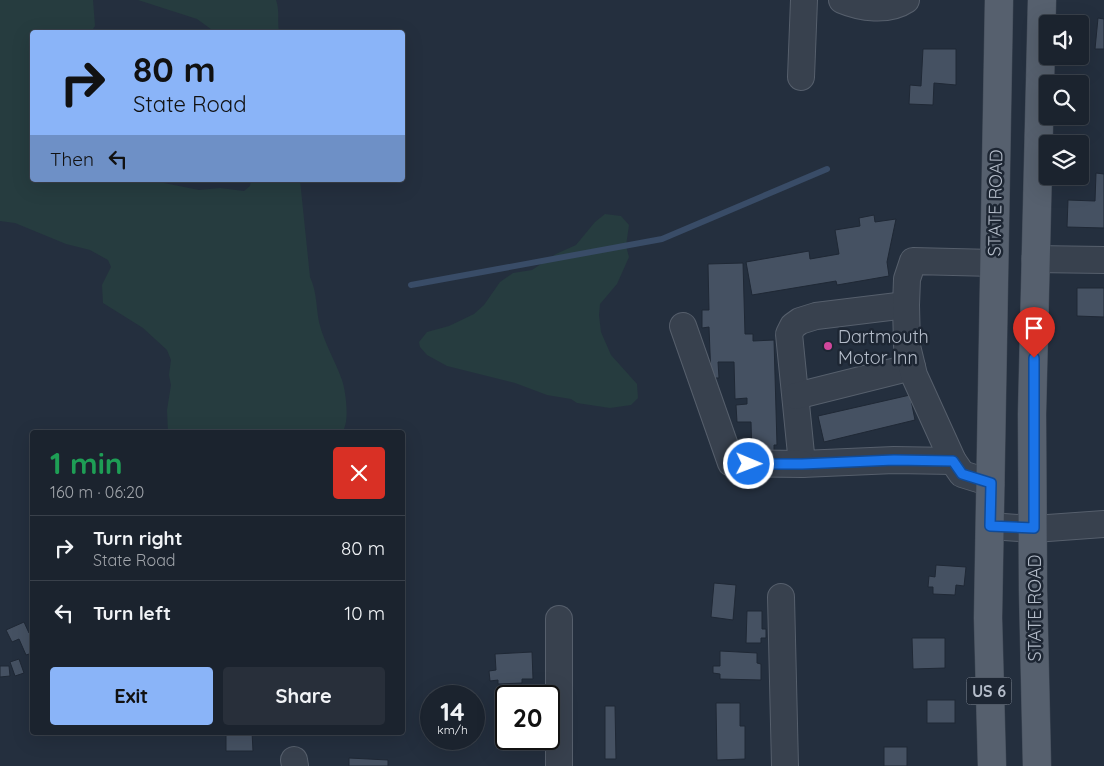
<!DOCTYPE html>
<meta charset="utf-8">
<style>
body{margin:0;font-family:Quicksand,sans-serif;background:#282f3a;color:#f1f3f6;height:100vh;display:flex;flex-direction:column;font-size:19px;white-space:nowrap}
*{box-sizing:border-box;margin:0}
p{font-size:16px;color:#a0a4aa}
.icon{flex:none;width:28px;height:28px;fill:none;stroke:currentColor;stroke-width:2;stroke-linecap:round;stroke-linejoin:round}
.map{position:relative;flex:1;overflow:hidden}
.drawer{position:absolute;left:30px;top:430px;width:375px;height:305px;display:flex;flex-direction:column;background:#1b232e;border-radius:5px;box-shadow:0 5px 20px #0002,0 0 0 1px #39404a}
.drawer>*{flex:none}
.hud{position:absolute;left:30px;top:30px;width:375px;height:152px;border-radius:5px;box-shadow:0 5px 20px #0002,0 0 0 1px #39404a;background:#8ab4f8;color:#111;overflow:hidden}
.buttons{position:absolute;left:1039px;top:15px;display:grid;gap:10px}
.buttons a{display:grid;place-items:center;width:50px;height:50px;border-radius:5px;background:#1b232e;box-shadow:0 5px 20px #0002,0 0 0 1px #39404a;font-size:25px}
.speed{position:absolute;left:420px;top:685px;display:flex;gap:10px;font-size:25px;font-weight:700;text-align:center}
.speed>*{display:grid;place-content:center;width:65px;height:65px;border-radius:50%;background:#1b232e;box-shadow:0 5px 20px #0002,0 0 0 1px #39404a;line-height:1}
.speed small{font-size:12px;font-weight:400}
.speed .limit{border:2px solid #111;border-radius:8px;background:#fff;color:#111}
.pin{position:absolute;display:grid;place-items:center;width:42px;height:42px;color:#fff;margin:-51px -21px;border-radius:50% 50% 50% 0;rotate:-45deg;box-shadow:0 0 5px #0007}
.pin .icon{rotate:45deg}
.me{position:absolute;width:55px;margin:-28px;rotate:91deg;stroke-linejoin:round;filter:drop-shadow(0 0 4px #0008)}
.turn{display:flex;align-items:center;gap:18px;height:105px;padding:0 20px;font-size:22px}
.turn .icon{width:65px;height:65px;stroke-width:2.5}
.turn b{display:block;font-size:35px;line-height:42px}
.then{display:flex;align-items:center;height:48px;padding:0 20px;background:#0003;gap:10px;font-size:19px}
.round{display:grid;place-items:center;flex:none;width:52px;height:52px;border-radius:5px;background:#282f3a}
.head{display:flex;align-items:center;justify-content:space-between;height:85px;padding:0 20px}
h1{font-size:30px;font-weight:700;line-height:38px;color:#1e9e55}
.cta{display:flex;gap:10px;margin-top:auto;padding:10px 20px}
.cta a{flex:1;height:58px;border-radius:5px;background:#8ab4f8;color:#111;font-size:20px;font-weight:700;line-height:58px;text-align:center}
.cta a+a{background:#282f3a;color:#f1f3f6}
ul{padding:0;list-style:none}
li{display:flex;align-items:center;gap:15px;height:65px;padding:0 20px;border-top:1px solid #39404a}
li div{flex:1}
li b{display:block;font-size:19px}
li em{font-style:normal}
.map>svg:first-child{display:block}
.green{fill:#263c3f}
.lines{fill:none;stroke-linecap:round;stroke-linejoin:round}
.stream{stroke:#394c67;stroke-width:6}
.building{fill:#455162;stroke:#1f2835}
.minor-casing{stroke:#565f6c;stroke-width:28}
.major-casing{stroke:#414a57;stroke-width:29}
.minor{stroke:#38414e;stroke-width:26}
.major{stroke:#56606e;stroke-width:28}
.route-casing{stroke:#114b97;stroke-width:12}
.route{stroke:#1a73e8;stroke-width:9}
.hotel-dot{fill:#d1479c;stroke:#1d2633;stroke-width:2}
.labels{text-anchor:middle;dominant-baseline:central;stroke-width:5;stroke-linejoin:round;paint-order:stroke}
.shield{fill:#1d2633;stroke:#878f9c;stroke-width:1}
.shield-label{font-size:16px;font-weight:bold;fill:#b4bcc9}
.street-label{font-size:18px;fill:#b4bcc9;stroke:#1d2633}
.poi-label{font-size:18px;fill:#b4bcc9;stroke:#1d2633;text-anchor:start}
</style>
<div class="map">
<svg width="1104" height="766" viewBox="0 0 1104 766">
<rect width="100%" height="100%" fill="#242f3e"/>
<g class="green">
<path d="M0 0H93L95 26 91 32H32V180H121L164 183 199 190 220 188 244 191 250 186 251 180H300L310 277C317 292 316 307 319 322 324 343 335 360 342 380 346 392 350 423 342 432H168L167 410 171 385 169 375 171 360 167 350 143 328 103 303 102 285 111 267 108 260 90 250 66 244 15 223 0 221Z"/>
<path d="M138 0H276C280 11 277 21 279 32H215L197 19Z"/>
<path d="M605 214 621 216 629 225 626 246 629 257 617 284 600 304 599 315 601 332 611 355 637 384 638 398 631 405 610 408 577 403 571 399 547 395 515 383 447 366 427 355 420 347 419 342 427 332 449 326 474 314 484 305 500 282 513 273 532 270 556 254 576 245 595 222Z"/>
</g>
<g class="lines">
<path class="stream" d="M411 285 662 239 827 169"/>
</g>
<g class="building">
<path d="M1098 18 1104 19V49H1095Z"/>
<path d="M923 49H956V85L934 83 933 105 909 104 910 85 921 86Z"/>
<path d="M1096 173 1104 174V228L1067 227 1068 200 1095 201Z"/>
<path d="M874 215 875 222 896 219 887 262 889 276 837 285 836 281 752 295 746 262 809 251 810 259 839 254 835 230 860 226 859 218Z"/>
<path d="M743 263 745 334H753V341L774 340 777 445H774V454L752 455 751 422H737L736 405 747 404V398L735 399 734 362H718L719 378H711L709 327 702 328V310H709L708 264Z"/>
<path d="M1077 288H1104V317L1077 316Z"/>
<path d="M910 395 915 420 824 442 818 416Z"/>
<path d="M936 565 966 567 964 586 956 585 955 595 933 594V587H928L929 576 935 577Z"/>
<path d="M714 583 736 585 733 620 711 617Z"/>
<path d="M747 611H762V629H766V638H761V643H746Z"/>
<path d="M24 622 29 633 32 631V653L26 655 19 639 12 642 6 630Z"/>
<path d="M912 638H945V668L913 669Z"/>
<path d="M720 651 757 653V663L761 664V680L720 679V674L713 673V666H720Z"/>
<path d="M532 652 533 679H522V683L498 684V680L490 681 489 671 496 670 495 654Z"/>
<path d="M19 659 24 673 15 676 10 662Z"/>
<path d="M0 666H9L10 676 0 677Z"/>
<rect x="927" y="700" width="28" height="23"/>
<path d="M716 703H740V726H745V759L717 760Z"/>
<path d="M605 706H615L616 759H605Z"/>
<path d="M226 732H252L253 751H226Z"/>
<rect x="884" y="747" width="23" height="19"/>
<path d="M349 758 388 760V766H349Z"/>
</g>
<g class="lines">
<defs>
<g id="minor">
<path d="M842 0C861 8 888 12 906 0"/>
<path d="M801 77 804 0"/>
<path d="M1035 259 1104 260"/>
<path d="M906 305 816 316 800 321 793 326 789 334 802 464 894 460 953 461"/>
<path d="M683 326 731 463 802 464"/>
<path d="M796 396 912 367"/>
<path d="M991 483 962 474 953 461 914 375 907 346 906 305 907 279 913 261 994 263"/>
<path d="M990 526 1034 529 1104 524"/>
<path d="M781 597 785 766"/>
<path d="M294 760 295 766"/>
<path d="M559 766V619"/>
</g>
<g id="major">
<path d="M992 766 988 618 999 0"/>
<path d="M1037 766 1033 590 1032 414 1042 0"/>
</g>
</defs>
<use href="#minor" class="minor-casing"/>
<use href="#major" class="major-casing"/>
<use href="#minor" class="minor"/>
<use href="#major" class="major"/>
</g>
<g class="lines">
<defs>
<path id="route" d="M749 464H802L894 460 953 461 962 474 991 483 990 526 1034 528V358"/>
</defs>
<use href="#route" class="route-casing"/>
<use href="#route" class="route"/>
</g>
<circle class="hotel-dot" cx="828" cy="346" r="5"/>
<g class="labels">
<rect class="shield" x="966.5" y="677.5" width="45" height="27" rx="4"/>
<g class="shield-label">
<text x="989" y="691">US 6</text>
</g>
<g class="street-label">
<text transform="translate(995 203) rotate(-89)">STATE ROAD</text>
<text transform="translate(1034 608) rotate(-90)">STATE ROAD</text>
</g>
<g class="poi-label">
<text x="838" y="336">Dartmouth<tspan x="838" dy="21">Motor Inn</tspan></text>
</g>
</g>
</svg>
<div class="buttons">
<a><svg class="icon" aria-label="sound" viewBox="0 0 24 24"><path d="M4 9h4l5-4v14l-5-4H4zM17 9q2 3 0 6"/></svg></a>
<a><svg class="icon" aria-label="search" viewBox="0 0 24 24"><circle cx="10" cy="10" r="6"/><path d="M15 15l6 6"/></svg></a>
<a><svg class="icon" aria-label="layers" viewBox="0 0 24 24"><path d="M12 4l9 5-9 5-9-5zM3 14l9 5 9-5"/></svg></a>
</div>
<div class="speed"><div>14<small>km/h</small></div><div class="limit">20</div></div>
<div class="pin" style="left:1034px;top:358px;background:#d93025"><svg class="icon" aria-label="arrive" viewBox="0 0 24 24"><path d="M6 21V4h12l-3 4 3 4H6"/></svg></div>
<svg class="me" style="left:749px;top:464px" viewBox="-20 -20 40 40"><circle r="17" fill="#1a73e8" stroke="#fff" stroke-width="3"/><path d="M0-11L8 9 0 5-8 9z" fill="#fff"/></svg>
<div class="hud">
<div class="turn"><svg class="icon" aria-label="right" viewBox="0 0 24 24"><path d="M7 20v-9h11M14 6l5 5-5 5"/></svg><div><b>80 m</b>State Road</div></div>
<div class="then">Then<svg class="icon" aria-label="left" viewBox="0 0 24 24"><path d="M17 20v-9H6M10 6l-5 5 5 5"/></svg></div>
</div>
<section class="drawer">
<div class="head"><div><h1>1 min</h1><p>160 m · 06:20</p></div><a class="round" style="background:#d93025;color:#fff"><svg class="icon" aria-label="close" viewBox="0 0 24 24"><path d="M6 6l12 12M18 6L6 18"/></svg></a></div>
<ul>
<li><svg class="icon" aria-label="right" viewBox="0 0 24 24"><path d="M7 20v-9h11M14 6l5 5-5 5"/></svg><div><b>Turn right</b><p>State Road</p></div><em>80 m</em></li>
<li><svg class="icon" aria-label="left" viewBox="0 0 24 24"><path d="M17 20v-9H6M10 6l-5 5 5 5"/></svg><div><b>Turn left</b></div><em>10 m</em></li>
</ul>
<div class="cta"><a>Exit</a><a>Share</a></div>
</section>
</div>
